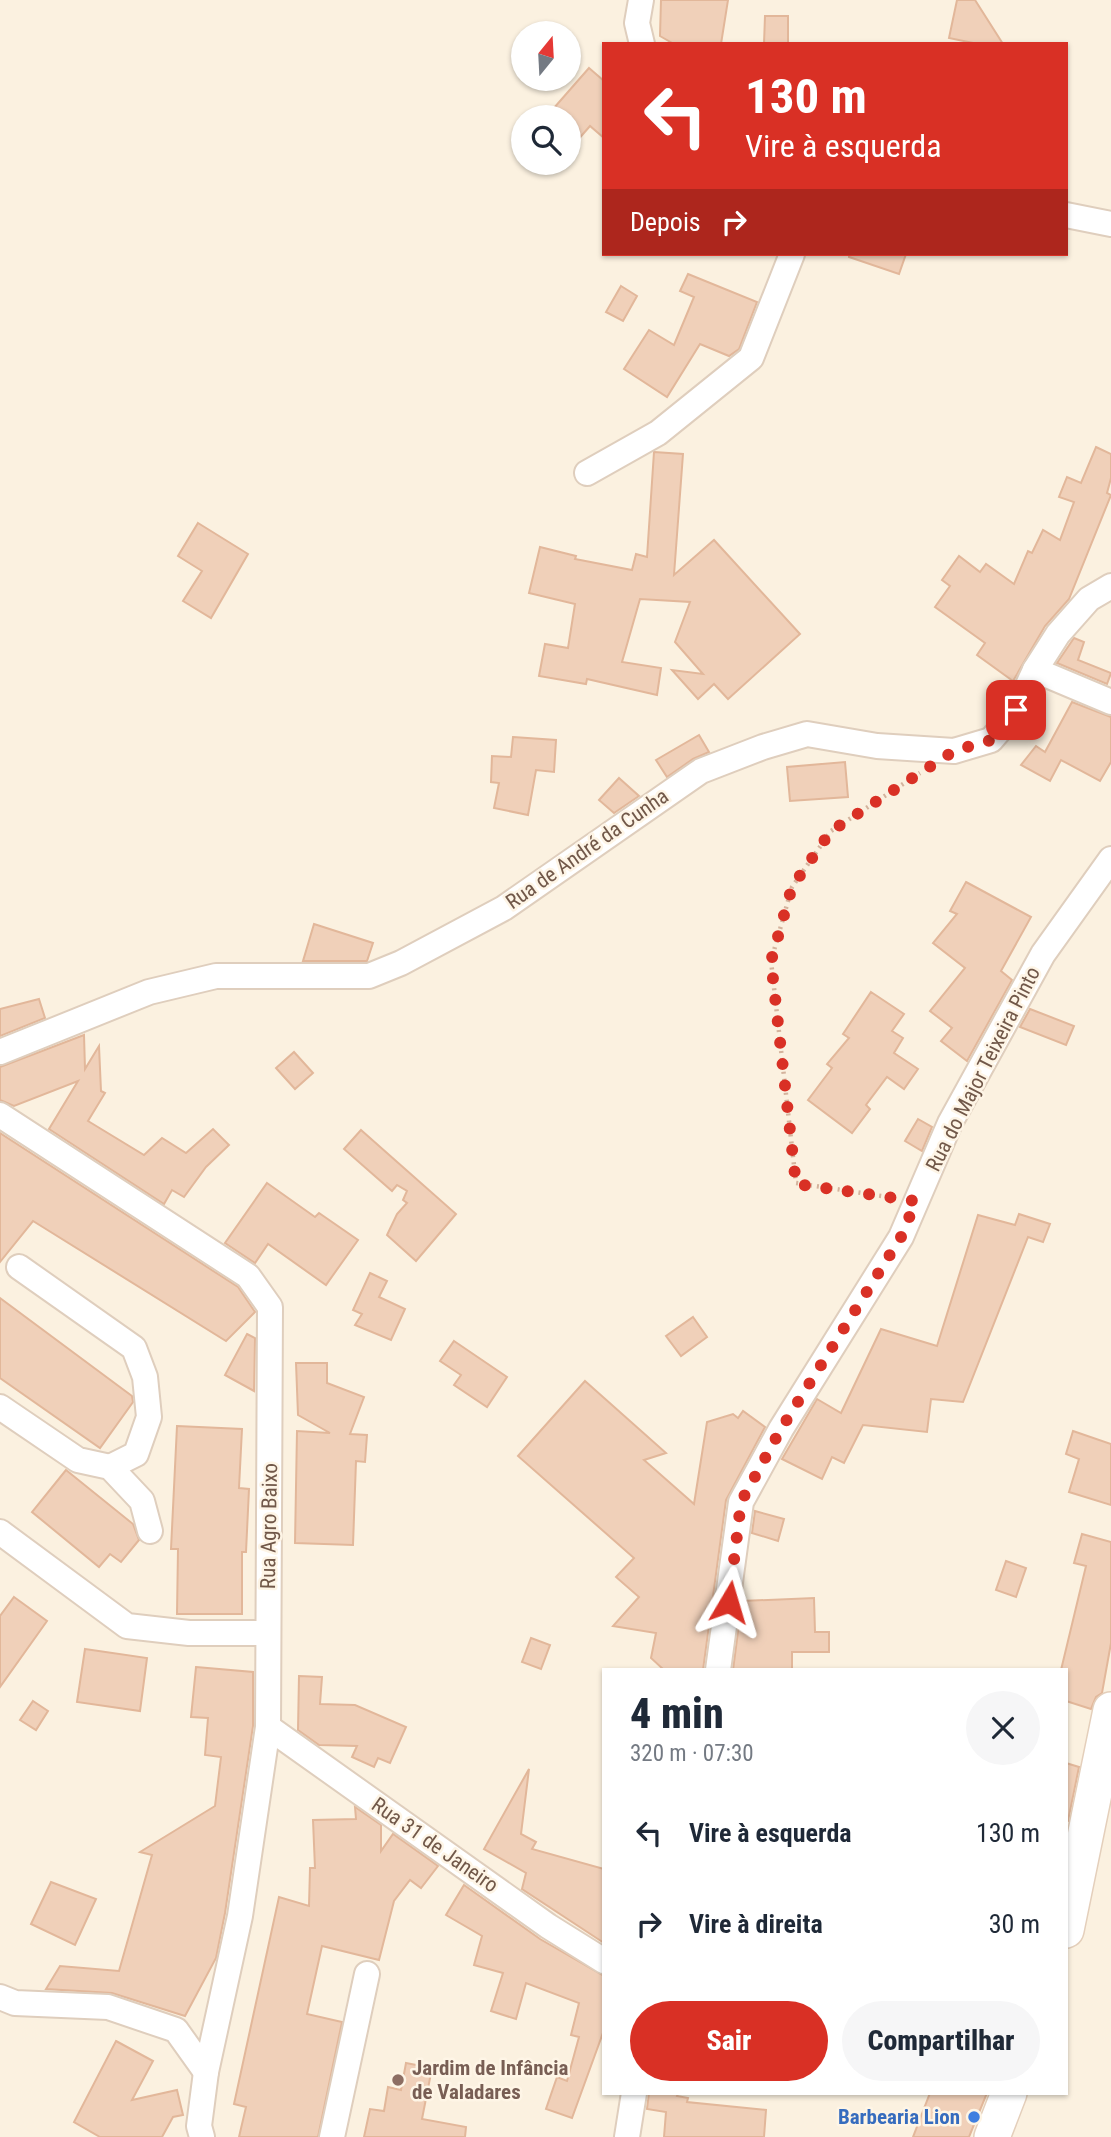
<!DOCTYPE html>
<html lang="pt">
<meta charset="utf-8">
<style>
body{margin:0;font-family:"Roboto Condensed",sans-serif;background:#f6f6f7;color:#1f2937;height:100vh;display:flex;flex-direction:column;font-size:26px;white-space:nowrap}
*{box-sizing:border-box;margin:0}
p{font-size:23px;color:#747a83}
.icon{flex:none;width:38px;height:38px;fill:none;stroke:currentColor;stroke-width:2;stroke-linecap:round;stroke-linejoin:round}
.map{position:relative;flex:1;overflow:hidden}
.sheet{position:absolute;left:602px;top:1668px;width:466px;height:427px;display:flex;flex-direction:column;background:#fff;border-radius:0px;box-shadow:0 2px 5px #0004}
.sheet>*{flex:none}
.banner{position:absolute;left:602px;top:42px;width:466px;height:214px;border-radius:0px;box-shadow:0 2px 5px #0004;background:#d93025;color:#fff;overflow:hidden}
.needle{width:46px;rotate:18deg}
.controls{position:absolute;left:511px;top:21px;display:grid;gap:14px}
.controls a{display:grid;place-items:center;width:70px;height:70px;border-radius:50%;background:#fff;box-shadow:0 2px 5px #0004;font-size:35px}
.pin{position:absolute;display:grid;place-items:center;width:60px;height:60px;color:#fff;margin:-30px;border-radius:14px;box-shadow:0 4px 10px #0006}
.me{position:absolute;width:77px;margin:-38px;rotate:7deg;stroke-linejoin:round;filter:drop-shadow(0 0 5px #0008)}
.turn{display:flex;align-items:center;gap:24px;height:147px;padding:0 28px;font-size:32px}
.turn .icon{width:91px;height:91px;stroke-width:2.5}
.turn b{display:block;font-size:49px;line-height:60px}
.then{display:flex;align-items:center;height:66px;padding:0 28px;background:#0003;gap:14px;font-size:26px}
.round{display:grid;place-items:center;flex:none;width:74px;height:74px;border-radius:37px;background:#f6f6f7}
.summary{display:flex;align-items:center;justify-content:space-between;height:119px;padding:0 28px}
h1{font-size:42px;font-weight:800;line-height:52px}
.button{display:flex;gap:14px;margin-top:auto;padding:14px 28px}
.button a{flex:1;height:80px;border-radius:42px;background:#d93025;color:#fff;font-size:28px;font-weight:800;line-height:80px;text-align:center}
.button a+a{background:#f6f6f7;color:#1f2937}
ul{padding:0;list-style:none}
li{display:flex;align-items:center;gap:21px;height:91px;padding:0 28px}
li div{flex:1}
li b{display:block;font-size:26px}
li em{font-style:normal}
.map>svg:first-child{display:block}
.building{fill:#f0d0b9;stroke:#e2b79a;stroke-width:2}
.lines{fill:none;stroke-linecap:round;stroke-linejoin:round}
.street-casing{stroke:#dfcebd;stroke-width:28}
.secondary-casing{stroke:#e4cfbb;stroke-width:38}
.path{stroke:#d4b39d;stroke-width:4.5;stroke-dasharray:2 5;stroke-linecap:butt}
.street{stroke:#fff;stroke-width:24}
.secondary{stroke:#fff;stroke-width:35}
.route{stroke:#d93025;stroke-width:12;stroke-dasharray:0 21.6}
.education-dot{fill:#8d6e63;stroke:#fef5e6;stroke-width:2.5}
.shop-dot{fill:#3f7fe0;stroke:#fef5e6;stroke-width:2.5}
.labels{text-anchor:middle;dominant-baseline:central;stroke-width:5;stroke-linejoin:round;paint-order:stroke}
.street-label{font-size:21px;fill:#715849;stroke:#fef5e6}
.education-label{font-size:21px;font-weight:bold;fill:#785e54;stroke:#fef5e6;text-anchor:start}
.shop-label{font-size:21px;font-weight:bold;fill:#366cbe;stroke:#fef5e6;text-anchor:end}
</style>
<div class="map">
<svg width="1111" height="2137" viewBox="0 0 1111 2137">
<rect width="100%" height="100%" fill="#fbf1e0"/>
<g class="building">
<path d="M661 0H728L721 44H674L660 36Z"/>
<path d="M957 0H975L1003 44H978L949 38Z"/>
<path d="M765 16H788V44H764Z"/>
<path d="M589 68 604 81V138L590 126 569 150V117H546Z"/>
<path d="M849 254H906L899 274 849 257Z"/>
<path d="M688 274 757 302 739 349 729 356 700 344 667 397 624 369 649 330 674 345 694 297 680 291Z"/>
<path d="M621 286 637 296 623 321 606 312Z"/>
<path d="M1096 447 1111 454V478L1107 493 1111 495 1069 599 1045 626 1013 681 977 655 985 643 935 607 950 586 942 580 959 556 980 572 986 564 1014 584 1028 551 1032 553 1043 530 1060 540 1074 502 1059 497 1067 477 1081 483Z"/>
<path d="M654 452 683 454 674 575 714 540 800 634 728 699 714 684 698 699 672 670 703 674 675 642 690 602 640 599 622 662 661 668 657 695 587 679 586 684 539 676 545 644 568 648 575 604 529 593 540 547 576 556 575 559 632 570 636 554 647 557Z"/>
<path d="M198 523 248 554 211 618 183 601 202 571 178 556Z"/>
<path d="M1074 638 1084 642 1078 660 1111 673 1107 684 1057 663Z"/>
<path d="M1072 702 1111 717V762L1100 781 1061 760 1050 781 1021 765 1036 746 1045 752Z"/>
<path d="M699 735 709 752 693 759 667 777 656 760Z"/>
<path d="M513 737 556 740 554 772 536 770 528 815 494 808 499 783 491 782 492 756 511 757Z"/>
<path d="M845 762 848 797 790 801 787 767Z"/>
<path d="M619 778 639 796 614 813 599 800Z"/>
<path d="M966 882 1031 917 1001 971 1012 980 967 1061 941 1041 952 1028 930 1011 965 968 933 943 957 914 950 911Z"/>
<path d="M314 924 373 943 367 961H303Z"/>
<path d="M871 992 904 1014 892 1031 903 1038 894 1053 918 1069 904 1089 887 1077 866 1105 870 1109 852 1133 808 1100 832 1068 827 1064 849 1038 843 1034Z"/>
<path d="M39 999 45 1018 0 1036V1009Z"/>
<path d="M1030 1009 1074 1026 1066 1045 1020 1027Z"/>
<path d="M84 1035 85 1069 99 1046 101 1091 105 1093 88 1121 144 1155 162 1138 186 1153 213 1129 229 1145 206 1167 184 1197 172 1190 164 1204 49 1129 78 1081 14 1106 0 1100V1067Z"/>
<path d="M294 1052 313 1073 295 1089 276 1068Z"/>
<path d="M918 1119 932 1127 922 1151 905 1141Z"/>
<path d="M361 1130 456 1214 416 1261 387 1235 397 1214 407 1203 403 1200 407 1191 397 1185 392 1191 344 1149Z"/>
<path d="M0 1133 238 1287 255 1312 226 1341 33 1221 0 1262Z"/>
<path d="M267 1183 315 1217 319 1213 358 1240 326 1285 268 1244 255 1263 225 1243Z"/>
<path d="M1019 1214 1050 1224 1043 1242 1028 1237 963 1402 931 1399 927 1432 863 1425 844 1463 832 1457 822 1479 782 1459 817 1399 841 1413 881 1329 937 1346 978 1215 1015 1225Z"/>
<path d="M370 1273 387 1281 379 1297 405 1309 391 1340 355 1325 362 1314 353 1310Z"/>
<path d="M0 1298 132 1396 133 1402 100 1448 0 1378Z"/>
<path d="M693 1317 707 1337 681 1356 666 1336Z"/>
<path d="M247 1334 255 1338 254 1391 225 1375Z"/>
<path d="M454 1341 507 1377 487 1407 454 1385 461 1375 440 1361Z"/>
<path d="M296 1363H327V1383L364 1397 350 1434 367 1435 365 1462 356 1461 353 1545 295 1543 297 1431 330 1433 298 1415Z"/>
<path d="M585 1381 666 1453 644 1460 694 1504 707 1422 733 1414 738 1418 743 1411 765 1427 726 1500 703 1670H664L651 1658 656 1633 613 1626 639 1597 616 1577 634 1558 518 1456Z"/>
<path d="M177 1426 242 1429 239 1488 249 1489 246 1552H242V1614H177L178 1549H171Z"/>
<path d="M1073 1431 1111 1444V1505L1069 1492 1079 1459 1066 1454Z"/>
<path d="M66 1470 133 1524 139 1540 121 1562 110 1554 99 1567 32 1512Z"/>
<path d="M755 1511 784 1519 778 1541 752 1533Z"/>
<path d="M1082 1534 1111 1542V1643L1102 1693 1096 1697 1091 1709 1066 1701V1670H1061L1086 1566 1074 1563Z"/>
<path d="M1006 1561 1026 1568 1016 1597 996 1590Z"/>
<path d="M14 1597 47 1621 0 1687V1616Z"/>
<path d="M814 1598 815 1632H829V1652H792V1670H733L742 1601Z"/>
<path d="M531 1638 550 1645 541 1669 522 1662Z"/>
<path d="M85 1649 147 1658 140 1711 77 1702Z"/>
<path d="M196 1667 253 1672V1726L225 1913 216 1958 185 2016 112 1993 46 1989 60 1966 119 1971 152 1855 140 1852 215 1806 221 1757 205 1755 208 1718 191 1717Z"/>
<path d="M299 1676 322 1677 320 1704 355 1705 406 1727 390 1763 378 1758 374 1767 352 1757 357 1746 319 1745 298 1730Z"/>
<path d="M33 1701 48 1711 36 1730 20 1720Z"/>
<path d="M1066 1763 1079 1767 1068 1821H1066Z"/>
<path d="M529 1769 521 1834 536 1842 532 1849 604 1869V1943L522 1889 526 1873 484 1849Z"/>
<path d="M355 1807 381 1825V1851L393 1834 438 1866 421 1888 410 1880 394 1901 379 1960 322 1946 307 2014 342 2022 318 2137H239L246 2107 234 2104 279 1897 309 1906 310 1868H315L313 1820 356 1819Z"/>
<path d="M51 1882 96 1899 75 1945 31 1924Z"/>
<path d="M464 1885 540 1939 604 1976V2030L572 2118 546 2109 557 2077 567 2081 579 2037 571 2035 579 2003 526 1983 516 2019 491 2011 503 1973 474 1965 482 1936 446 1915Z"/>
<path d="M116 2041 153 2061 132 2100 177 2090 183 2115 173 2117 162 2137H100L74 2122Z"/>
<path d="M406 2063 432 2068 422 2119 466 2127 465 2137H364L370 2109 384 2111 388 2087 401 2090Z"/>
<path d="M649 2093H678L677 2096 688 2098 687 2102 766 2110 764 2137H664L666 2112 647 2109Z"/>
<path d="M930 2093H987L969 2137H913Z"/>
</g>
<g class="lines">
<defs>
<g id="street">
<path d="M641 0 637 23 642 44"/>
<path d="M1066 215 1111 224"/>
<path d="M587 473 658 433 751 358 792 254"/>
<path d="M1035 670 1111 702"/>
<path d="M0 1052 149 992 216 976H369L401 963 504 908 701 771 763 747 807 734 877 746 954 751 991 740 1016 711 1035 670 1058 634 1089 599 1111 586"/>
<path d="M0 1115 248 1276 270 1307 268 1727 240 1916 206 2072 199 2126 202 2137"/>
<path d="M19 1267 134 1348 145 1377 149 1417 136 1454 110 1467"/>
<path d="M0 1407 78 1460 110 1467 142 1501 150 1531"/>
<path d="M0 1532 127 1626 189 1633H267"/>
<path d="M718 1670 741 1502 781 1429 901 1237 950 1123 1043 954 1111 859"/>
<path d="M268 1727 548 1926 604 1961"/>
<path d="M0 1997 15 2003 108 2007 176 2030 206 2072"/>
<path d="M332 2137 367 1974"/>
<path d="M627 2137 634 2093"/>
</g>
<g id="secondary">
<path d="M1066 1930 1111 1710"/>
<path d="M992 2137 1009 2093"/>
</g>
</defs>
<use href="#street" class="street-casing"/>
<use href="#secondary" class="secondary-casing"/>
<path class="path" d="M895 1198 796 1183 771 961 792 887 831 831 920 773"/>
<use href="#street" class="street"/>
<use href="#secondary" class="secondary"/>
</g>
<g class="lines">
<path class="route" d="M729 1602 741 1502 781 1429 901 1237 916 1201 796 1184 771 961 792 887 831 831 954 751 991 740 1016 710"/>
</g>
<circle class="education-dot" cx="398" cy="2080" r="7"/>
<circle class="shop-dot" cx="974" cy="2117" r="7"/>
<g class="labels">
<g class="street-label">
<text transform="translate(587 849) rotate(-35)">Rua de André da Cunha</text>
<text transform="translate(983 1069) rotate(-63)">Rua do Major Teixeira Pinto</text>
<text transform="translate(269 1526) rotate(-89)">Rua Agro Baixo</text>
<text transform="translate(435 1845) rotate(35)">Rua 31 de Janeiro</text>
</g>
<g class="education-label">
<text x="412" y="2068">Jardim de Infância<tspan x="412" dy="24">de Valadares</tspan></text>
</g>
<g class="shop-label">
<text x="960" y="2117">Barbearia Lion</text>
</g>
</g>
</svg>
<div class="controls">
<a><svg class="needle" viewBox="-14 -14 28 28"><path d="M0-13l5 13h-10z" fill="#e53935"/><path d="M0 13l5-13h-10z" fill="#747a83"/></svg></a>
<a><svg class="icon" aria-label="search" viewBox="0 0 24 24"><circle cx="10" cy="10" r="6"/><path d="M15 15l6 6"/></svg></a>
</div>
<div class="pin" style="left:1016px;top:710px;background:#d93025"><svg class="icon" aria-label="arrive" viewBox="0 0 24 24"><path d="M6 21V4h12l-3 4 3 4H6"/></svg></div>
<svg class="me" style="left:729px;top:1602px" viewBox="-20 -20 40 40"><path d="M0-17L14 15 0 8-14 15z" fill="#d93025" stroke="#fff" stroke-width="4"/></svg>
<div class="banner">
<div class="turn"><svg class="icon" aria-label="left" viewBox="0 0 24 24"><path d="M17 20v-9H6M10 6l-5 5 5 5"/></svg><div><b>130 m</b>Vire à esquerda</div></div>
<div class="then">Depois<svg class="icon" aria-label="right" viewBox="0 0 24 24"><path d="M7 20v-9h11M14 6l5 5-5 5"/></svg></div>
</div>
<section class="sheet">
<div class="summary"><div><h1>4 min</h1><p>320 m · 07:30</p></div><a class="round"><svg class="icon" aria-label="close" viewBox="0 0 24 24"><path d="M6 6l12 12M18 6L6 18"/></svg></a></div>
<ul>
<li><svg class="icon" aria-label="left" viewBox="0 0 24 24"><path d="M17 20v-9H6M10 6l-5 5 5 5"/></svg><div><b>Vire à esquerda</b></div><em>130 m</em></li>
<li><svg class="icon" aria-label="right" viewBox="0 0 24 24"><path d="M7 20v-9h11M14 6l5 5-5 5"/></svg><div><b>Vire à direita</b></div><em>30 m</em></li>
</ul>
<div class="button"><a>Sair</a><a>Compartilhar</a></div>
</section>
</div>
